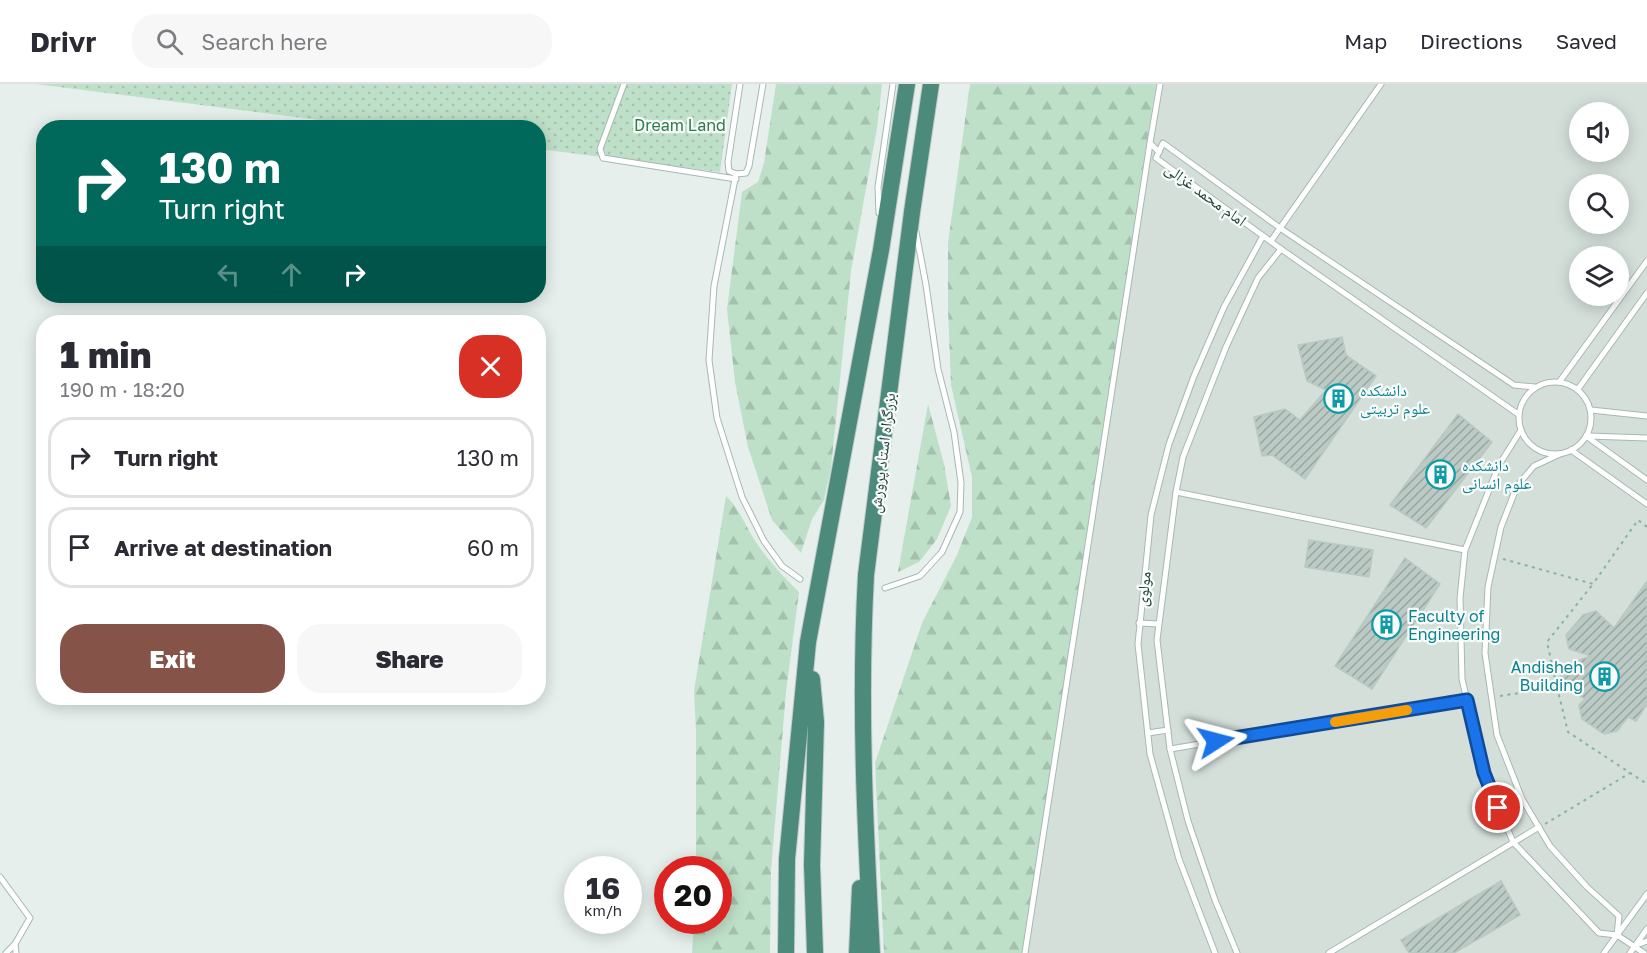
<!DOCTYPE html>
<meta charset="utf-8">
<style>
body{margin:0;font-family:"Golos Text","Noto Naskh Arabic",sans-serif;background:#f7f7f7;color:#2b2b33;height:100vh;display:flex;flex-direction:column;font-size:22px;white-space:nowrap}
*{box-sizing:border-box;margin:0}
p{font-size:20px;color:#7c7c81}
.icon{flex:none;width:33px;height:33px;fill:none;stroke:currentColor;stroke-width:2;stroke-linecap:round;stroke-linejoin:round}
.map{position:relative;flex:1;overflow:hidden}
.side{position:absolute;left:36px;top:231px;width:510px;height:390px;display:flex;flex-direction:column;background:#fff;border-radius:24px;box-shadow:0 3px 15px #0003}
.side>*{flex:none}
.guide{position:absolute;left:36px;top:36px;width:510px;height:183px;border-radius:24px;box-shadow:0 3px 15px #0003;background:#00695c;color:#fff;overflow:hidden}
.tools{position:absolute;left:1569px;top:18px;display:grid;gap:12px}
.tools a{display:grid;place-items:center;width:60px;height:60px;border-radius:50%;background:#fff;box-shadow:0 3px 15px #0003;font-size:30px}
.speed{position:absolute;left:564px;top:772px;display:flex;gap:12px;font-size:30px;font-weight:700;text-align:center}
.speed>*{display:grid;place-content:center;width:78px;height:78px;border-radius:50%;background:#fff;box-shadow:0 3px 15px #0003;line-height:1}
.speed small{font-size:15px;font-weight:400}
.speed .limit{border:9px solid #d22;background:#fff;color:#111}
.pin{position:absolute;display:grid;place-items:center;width:51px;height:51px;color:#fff;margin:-26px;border:3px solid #fff;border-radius:50%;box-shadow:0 2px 6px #0007}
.me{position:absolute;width:66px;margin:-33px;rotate:81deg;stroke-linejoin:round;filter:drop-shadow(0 0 4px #0008)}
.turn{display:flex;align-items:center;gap:21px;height:126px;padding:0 24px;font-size:27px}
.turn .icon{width:78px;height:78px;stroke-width:2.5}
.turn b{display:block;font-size:42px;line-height:51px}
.lanes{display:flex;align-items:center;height:57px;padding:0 24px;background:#0003;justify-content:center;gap:30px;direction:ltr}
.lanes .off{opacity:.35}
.round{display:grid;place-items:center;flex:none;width:63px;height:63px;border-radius:24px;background:#f7f7f7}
.headline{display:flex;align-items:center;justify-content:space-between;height:102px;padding:0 24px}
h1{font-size:36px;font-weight:800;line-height:45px}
.button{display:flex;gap:12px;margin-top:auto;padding:12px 24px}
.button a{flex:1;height:69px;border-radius:24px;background:#855347;color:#fff;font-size:24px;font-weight:800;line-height:69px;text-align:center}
.button a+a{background:#f7f7f7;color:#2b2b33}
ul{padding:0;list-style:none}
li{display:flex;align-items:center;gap:18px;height:81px;margin:0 12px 9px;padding:0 12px;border:3px solid #e1e1e2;border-radius:24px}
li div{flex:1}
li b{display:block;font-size:22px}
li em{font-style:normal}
header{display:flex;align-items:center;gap:36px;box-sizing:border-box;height:84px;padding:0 30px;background:#fff;border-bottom:2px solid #e1e1e2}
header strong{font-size:28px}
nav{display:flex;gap:33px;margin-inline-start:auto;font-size:21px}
.search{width:420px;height:54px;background:#f7f7f7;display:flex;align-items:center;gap:15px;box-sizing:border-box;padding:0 21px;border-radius:24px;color:#7c7c81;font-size:22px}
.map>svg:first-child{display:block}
.built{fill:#d4dfda;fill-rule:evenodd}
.forest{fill:url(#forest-firs)}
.park{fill:url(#park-dots)}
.building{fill:url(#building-hatch);stroke:#b8c9c2;stroke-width:1.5}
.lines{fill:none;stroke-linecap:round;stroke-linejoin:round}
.service-casing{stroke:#a8b8b2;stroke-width:7}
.trunk-casing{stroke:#c2cac8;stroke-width:18}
.path{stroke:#86b3a5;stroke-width:2;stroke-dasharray:3 4.5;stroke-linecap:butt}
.service{stroke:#fff;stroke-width:5}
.trunk{stroke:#4c8a7c;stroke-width:16}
.route-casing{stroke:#114b97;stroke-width:15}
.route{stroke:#1a73e8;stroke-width:10}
.slow{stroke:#f59e0b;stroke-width:10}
.labels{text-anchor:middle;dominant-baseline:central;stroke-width:4.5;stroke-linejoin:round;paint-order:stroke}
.park-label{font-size:16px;fill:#2d7a4b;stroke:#f7fbf9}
.street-label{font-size:16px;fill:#24423a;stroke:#f7fbf9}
.culture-label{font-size:16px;fill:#0d838f;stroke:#f7fbf9;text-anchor:start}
</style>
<header>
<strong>Drivr</strong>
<div class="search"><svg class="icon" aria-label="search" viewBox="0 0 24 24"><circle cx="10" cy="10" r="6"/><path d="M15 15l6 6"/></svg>Search here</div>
<nav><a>Map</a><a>Directions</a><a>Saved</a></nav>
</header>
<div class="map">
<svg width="1647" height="869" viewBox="0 0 1647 869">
<defs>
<pattern id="forest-firs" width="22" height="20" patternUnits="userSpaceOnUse" patternTransform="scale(1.5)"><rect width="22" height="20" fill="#bfe0c8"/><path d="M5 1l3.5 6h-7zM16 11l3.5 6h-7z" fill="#a4c1ad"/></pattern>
<pattern id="park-dots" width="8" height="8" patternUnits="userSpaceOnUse" patternTransform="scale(1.5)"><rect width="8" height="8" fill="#bfe0c8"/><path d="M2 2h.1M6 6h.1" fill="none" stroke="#a4c1ad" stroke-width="1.8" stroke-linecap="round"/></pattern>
<pattern id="building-hatch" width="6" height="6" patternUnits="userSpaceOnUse" patternTransform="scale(1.5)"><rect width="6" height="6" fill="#bbcac4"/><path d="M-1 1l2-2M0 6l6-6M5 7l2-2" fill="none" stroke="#98a6a0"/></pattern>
</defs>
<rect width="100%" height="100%" fill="#e6efeb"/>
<path class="built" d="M1156 0H1647V869H1022ZM1580 28H1618V68H1580ZM1580 100H1618V140H1580ZM1580 172H1618V212H1580Z"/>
<g class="forest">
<path d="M776 0H882L877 44 851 187 831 384 824 416 812 435 801 469 772 436 748 363 735 298 727 225 742 108 758 98 764 79Z"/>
<path d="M970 0H1156L1022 869H884L875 679 922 539 957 471 972 433V393L951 301 948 225V159Z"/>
<path d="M928 320 944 380 951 422 937 455 919 478 898 488Z"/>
<path d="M726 412C740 425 745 442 756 458 768 477 783 492 799 508L786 608 771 786 770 869H692L694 837H718V786H696V647L694 607Z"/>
</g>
<path class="park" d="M36 0H732L720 88 539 65 538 44 374 43Z"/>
<g class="building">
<path d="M1342 253 1346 271 1376 292 1305 395 1272 371 1262 372 1254 333 1285 325 1300 336 1326 306 1307 297 1298 261Z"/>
<path d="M1458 330 1492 358 1426 444 1390 421Z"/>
<path d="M1309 456 1373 466 1369 493 1305 483Z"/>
<path d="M1405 474 1440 500 1372 605 1335 582Z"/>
<path d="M1647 497V620L1636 637 1628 633 1617 647 1604 650 1582 635 1579 621 1585 615 1563 601 1559 583 1591 572 1569 565 1566 551 1583 531 1596 527 1614 544Z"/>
<path d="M1501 797 1520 831 1454 869H1409L1401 856Z"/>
</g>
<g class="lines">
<defs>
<g id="service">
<path d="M624 0 600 65 603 74 736 95"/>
<path d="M740 0 728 78 729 87 736 90 746 89 749 82 763 0"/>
<path d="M1159 68 1150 59 1160 0"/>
<path d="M736 90 714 202 709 276 717 334 742 413 764 457 782 482 800 495"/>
<path d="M879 129 878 103 893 0"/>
<path d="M1271 157 1381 0"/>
<path d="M1560 297 1647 177"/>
<circle cx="1555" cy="334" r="36"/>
<path d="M1578 305 1647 209"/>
<path d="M1591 326 1647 332"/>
<path d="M1518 330 1281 165 1156 74 1163 59 1280 144 1514 301 1535 303"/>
<path d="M1521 346 1499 381 1465 466 1460 514 1462 595 1484 689 1513 758 1599 849 1617 851 1644 869"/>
<path d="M1586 352 1647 396"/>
<path d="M1588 352 1647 354"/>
<path d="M1571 366 1647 420"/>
<path d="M1560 370 1534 382 1517 402 1501 443 1488 503 1485 569 1497 651 1522 715 1550 762 1587 803 1619 832 1617 851"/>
<path d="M1176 408 1465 466"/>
<path d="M885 504 920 492 942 468 960 428 961 399 954 348 938 285 926 201 916 148"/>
<path d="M1139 539 1158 540"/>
<path d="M1148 649 1168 646"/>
<path d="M1170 665 1467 616"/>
<path d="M0 793 30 834 15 860 16 869"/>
<path d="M1636 861 1647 857"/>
<path d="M6 869 15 860"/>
<path d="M1025 869 1150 59"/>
<path d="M1215 869 1179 775 1150 670 1138 560 1151 431 1169 360 1194 292 1224 223 1263 152"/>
<path d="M1237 869 1215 816 1188 737 1170 665 1157 556 1176 408 1183 373 1226 263 1258 194 1281 165"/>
<path d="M1329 869 1539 743"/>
<path d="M1604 869 1647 810"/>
<path d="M1630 869 1647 845"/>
</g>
<g id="trunk">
<path d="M812 595 816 638 812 781 815 869"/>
<path d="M786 869 787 775 808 558 881 166 907 0"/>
<path d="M857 869 860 804"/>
<path d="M872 869C865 743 859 617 866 491L912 128 931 0"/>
</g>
</defs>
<use href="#service" class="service-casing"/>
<use href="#trunk" class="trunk-casing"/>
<g class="path">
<path d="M1503 475 1593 500 1638 436 1647 443"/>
<path d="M1557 603 1568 648 1647 700"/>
<path d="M1500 612 1557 603 1547 558 1593 500"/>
<path d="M1545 740 1630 689"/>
</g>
<use href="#service" class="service"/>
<use href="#trunk" class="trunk"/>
</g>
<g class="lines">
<defs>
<path id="route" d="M1216 657 1467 616 1484 689 1498 724"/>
</defs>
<use href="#route" class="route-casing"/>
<use href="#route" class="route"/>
<path class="slow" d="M1335 638 1407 626"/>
</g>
<defs>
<symbol id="building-ring" viewBox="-11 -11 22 22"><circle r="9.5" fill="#f7fbf9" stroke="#0f9aa8" stroke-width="1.5"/><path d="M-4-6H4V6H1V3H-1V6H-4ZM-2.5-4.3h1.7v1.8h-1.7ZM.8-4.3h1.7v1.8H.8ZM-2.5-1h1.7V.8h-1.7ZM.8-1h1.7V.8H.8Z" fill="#0f9aa8"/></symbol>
</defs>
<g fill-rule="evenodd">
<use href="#building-ring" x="1322" y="298" width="33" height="33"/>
<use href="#building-ring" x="1424" y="374" width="33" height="33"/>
<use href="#building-ring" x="1370" y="524" width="33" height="33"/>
<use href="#building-ring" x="1588" y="576" width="33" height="33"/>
</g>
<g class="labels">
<g class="park-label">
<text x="680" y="41">Dream Land</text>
</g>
<g class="street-label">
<text transform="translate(1206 110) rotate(36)">امام محمد غزالی</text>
<text transform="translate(882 369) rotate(-83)">بزرگراه استاد پرورش</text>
<text transform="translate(1143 505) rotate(-84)">مولوی</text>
</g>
<g class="culture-label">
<text x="1360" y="306">دانشکده<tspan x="1360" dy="18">علوم تربیتی</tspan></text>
<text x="1462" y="381">دانشکده<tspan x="1462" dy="18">علوم انسانی</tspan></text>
<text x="1408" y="532">Faculty of<tspan x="1408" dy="18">Engineering</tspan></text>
<text x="1583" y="583" text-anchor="end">Andisheh<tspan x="1583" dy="18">Building</tspan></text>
</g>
</g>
</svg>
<div class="tools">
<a><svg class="icon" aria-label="sound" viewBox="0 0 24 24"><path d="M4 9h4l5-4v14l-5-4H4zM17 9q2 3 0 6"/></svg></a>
<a><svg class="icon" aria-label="search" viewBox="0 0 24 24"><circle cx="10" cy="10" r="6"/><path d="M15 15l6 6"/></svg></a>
<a><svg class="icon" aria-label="layers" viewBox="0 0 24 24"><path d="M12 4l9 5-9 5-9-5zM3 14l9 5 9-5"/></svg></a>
</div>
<div class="speed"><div>16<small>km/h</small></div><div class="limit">20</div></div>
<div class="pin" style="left:1498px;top:724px;background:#d93025"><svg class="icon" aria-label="arrive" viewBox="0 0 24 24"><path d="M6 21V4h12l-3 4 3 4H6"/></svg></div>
<svg class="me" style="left:1216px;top:657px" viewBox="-20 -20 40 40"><path d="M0-17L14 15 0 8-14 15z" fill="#1a73e8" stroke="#fff" stroke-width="4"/></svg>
<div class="guide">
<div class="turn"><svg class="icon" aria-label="right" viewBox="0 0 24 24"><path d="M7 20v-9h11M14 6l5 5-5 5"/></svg><div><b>130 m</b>Turn right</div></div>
<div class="lanes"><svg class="icon off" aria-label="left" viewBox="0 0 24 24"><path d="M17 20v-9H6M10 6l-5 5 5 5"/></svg><svg class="icon off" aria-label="ahead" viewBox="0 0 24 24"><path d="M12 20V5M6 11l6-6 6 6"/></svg><svg class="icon" aria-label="right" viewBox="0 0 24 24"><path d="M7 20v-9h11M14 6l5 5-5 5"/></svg></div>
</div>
<section class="side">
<div class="headline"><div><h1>1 min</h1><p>190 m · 18:20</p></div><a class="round" style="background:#d93025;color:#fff"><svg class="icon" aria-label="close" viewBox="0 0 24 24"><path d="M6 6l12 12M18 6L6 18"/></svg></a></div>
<ul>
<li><svg class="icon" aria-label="right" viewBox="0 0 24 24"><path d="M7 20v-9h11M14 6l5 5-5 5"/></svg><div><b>Turn right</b></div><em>130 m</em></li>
<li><svg class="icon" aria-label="arrive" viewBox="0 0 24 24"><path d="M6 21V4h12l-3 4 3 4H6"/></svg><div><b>Arrive at destination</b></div><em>60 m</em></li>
</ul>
<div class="button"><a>Exit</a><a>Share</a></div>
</section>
</div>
